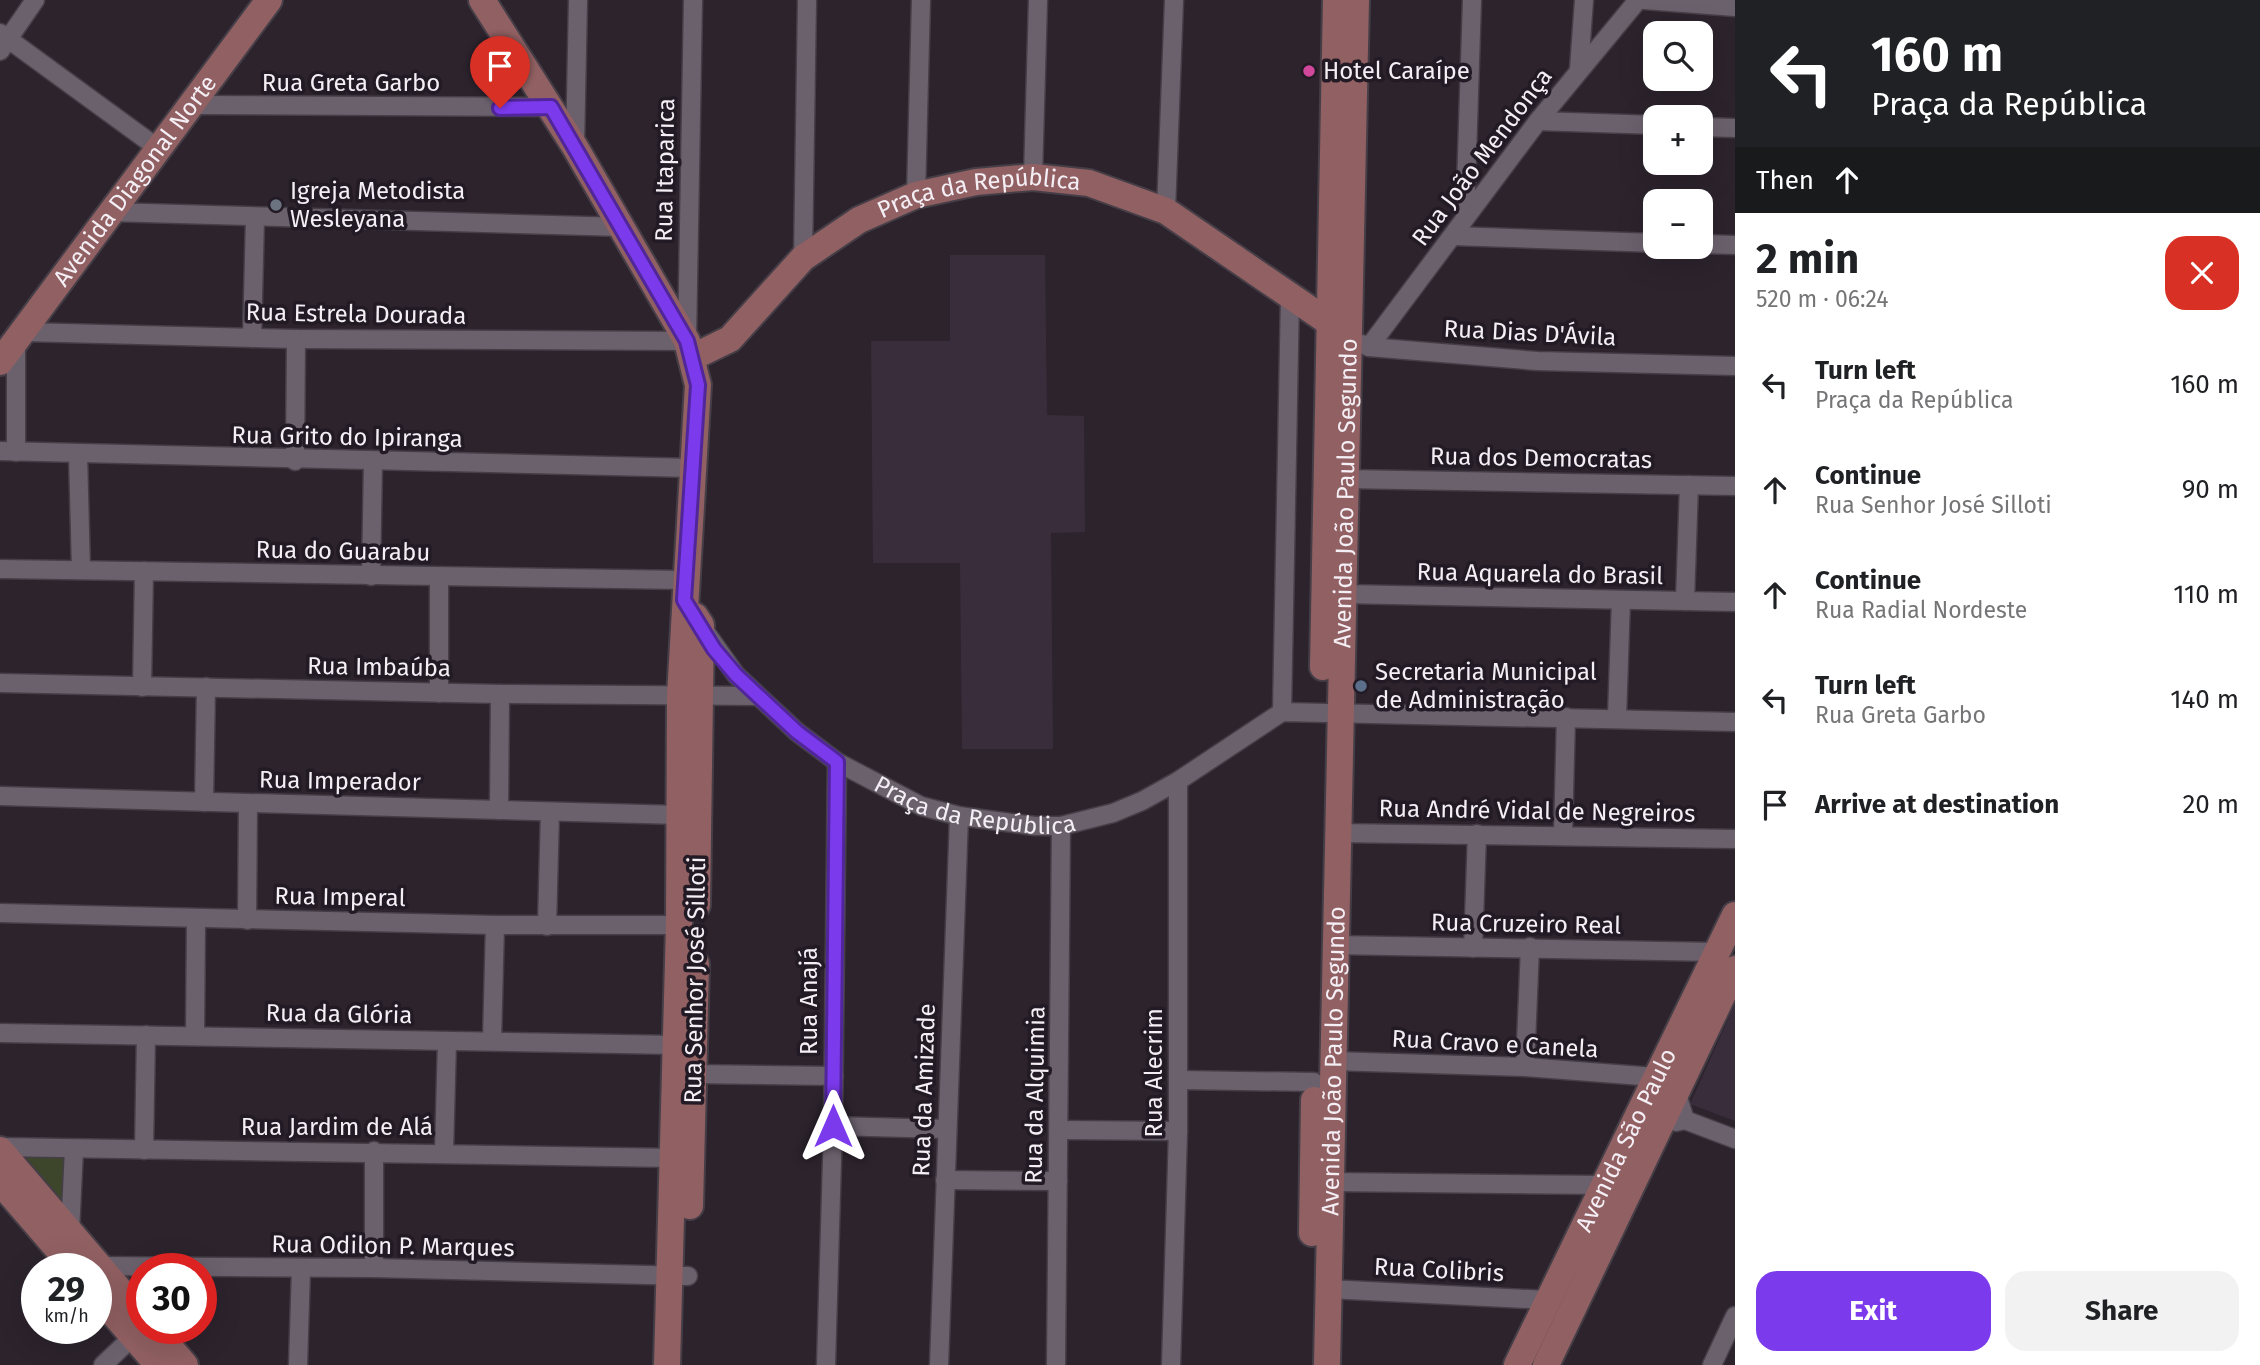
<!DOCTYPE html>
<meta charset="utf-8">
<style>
body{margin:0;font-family:"Fira Sans",sans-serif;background:#f2f2f2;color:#202124;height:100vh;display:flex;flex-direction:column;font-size:26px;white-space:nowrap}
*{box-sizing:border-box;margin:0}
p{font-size:23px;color:#757577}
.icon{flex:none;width:38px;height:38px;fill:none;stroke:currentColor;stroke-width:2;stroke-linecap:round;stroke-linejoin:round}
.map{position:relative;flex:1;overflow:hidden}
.details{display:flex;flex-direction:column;background:#fff;width:525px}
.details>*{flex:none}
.hud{background:#202124;color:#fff;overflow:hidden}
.controls{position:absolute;left:1643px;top:21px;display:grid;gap:14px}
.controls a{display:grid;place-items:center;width:70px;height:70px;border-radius:14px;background:#fff;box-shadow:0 7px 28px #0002;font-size:35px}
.speed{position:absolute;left:21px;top:1253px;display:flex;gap:14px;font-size:35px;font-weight:700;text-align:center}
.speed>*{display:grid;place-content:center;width:91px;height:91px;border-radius:50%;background:#fff;box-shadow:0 7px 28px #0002;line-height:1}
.speed small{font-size:18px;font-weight:400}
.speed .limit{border:10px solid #d22;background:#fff;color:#111}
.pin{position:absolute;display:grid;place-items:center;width:60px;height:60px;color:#fff;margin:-72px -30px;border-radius:50% 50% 50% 0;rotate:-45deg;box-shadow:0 0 7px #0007}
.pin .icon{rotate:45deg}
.me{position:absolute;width:77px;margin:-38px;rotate:0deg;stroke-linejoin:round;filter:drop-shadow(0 0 5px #0008)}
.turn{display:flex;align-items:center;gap:24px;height:147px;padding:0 21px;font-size:32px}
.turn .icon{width:91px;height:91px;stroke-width:2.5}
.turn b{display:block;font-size:49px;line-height:60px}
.then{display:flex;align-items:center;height:66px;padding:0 21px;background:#0003;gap:14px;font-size:26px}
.round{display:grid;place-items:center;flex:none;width:74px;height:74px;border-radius:21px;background:#f2f2f2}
.head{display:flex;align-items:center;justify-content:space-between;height:119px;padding:0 21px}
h1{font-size:42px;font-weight:700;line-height:52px}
.button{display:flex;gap:14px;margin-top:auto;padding:14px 21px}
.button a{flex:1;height:80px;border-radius:21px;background:#7c3aed;color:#fff;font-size:28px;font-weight:700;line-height:80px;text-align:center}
.button a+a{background:#f2f2f2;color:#202124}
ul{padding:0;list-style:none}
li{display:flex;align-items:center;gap:21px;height:105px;padding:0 21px}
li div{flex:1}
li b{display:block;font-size:26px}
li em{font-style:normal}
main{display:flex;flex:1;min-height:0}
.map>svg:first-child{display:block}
.built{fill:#392d3c}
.green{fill:#3d452b}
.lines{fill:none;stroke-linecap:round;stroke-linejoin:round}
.street-casing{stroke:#453e47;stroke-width:21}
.secondary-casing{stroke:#453e47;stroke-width:30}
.street{stroke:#6b616d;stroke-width:18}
.secondary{stroke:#916062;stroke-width:26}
.route-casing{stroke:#51269a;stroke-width:18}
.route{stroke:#7c3aed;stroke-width:12}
.hotel-dot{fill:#d1479c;stroke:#221a24;stroke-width:2.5}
.worship-dot{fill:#6b7280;stroke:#221a24;stroke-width:2.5}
.service-dot{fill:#5c6f8a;stroke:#221a24;stroke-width:2.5}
.labels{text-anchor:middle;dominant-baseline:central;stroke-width:7;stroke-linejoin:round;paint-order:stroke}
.poi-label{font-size:24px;fill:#f4eef5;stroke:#221a24;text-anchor:start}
.street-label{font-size:24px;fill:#f4eef5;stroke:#221a24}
</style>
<main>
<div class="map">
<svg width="1735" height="1365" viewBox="0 0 1735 1365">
<rect width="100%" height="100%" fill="#2c232d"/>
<g class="built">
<path d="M950 255H1045L1047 415 1084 416 1085 532 1051 533 1053 749H962L960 563H873L871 341H950Z"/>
<path d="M1735 1004V1121L1690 1104Z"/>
</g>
<path class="green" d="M17 1154H68L62 1208Z"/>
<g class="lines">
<defs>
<g id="street">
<path d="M1644 0 1735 7"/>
<path d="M0 33 159 149"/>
<path d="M0 51 35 0"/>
<path d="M1579 69 1584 0"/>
<path d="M192 105 551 107"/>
<path d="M1538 121 1656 125"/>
<path d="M1701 127 1735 128"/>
<path d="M575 147 578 0"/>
<path d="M1033 177 1038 0"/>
<path d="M916 195 921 0"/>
<path d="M1166 211 1174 0"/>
<path d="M110 212 623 227"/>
<path d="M1465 218 1472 0"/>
<path d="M1453 236 1656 243"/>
<path d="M1701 244 1735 245"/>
<path d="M803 258 807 0"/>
<path d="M24 332 296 339 687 341 693 0"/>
<path d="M252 338 255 218"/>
<path d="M16 342V452"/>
<path d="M1362 344 1369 347 1537 361 1735 366"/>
<path d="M1369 347 1538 121 1638 0"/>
<path d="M0 451 692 468"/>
<path d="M78 454 81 570"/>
<path d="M295 461 296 339"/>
<path d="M1346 479 1735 486"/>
<path d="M0 569 684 580"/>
<path d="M371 576 373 462"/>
<path d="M439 578V693"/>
<path d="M1344 594 1735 602"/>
<path d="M1685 601 1689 485"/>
<path id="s1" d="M702 627 736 675 797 732 837 762 921 806 959 816 1035 826H1061L1113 813 1142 801 1178 781 1282 712 1735 722"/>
<path d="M0 683 500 694 757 696"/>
<path d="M142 687 144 571"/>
<path d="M1282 712 1290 296"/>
<path d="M1617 717 1621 600"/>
<path d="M0 796 679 815"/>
<path d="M204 802 206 687"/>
<path d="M499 810 500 694"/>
<path d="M1337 833 1735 839"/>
<path d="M1563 834 1566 717"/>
<path d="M0 913 495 925H679"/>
<path d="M247 920 248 804"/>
<path d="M547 926 550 812"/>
<path d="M1335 945 1717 952"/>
<path d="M1473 948 1477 834"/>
<path d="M0 1033 676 1045"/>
<path d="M195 1035 196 919"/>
<path d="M492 1041 495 925"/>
<path d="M1332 1061 1525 1067 1655 1077 1677 1094 1685 1120"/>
<path d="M1525 1067 1530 947"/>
<path d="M694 1074 834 1076"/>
<path d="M1179 1080 1314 1082"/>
<path d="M1676 1122 1685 1120 1735 1139"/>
<path d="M833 1126 946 1129"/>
<path d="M1060 1130 1178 1131"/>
<path d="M0 1147 673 1158"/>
<path d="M144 1150 146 1035"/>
<path d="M374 1151V1268"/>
<path d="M444 1152 447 1041"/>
<path d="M945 1180 1058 1181"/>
<path d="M1331 1182 1603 1185"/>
<path d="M70 1232 74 1149"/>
<path d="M98 1266 374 1268 688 1276"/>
<path d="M1328 1289 1547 1300"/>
<path d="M103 1365 140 1330"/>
<path d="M298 1365 301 1269"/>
<path d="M826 1365 833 1126 837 762"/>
<path d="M939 1365 959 816"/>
<path d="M1056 1365 1061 826"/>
<path d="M1171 1365 1178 1131V781"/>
<path d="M1712 1365 1735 1316"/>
</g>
<g id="secondary">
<path d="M482 0 575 147 687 341 698 385 680 696 679 925 667 1365"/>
<path id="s2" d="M693 357 730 339 803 258 859 220 916 195 976 182 1033 177 1089 183 1166 211 1330 323"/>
<path id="s3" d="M0 362 269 0"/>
<path d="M695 616 701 625 697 905"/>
<path d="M1323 667 1336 0"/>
<path d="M0 1150 142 1316"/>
<path d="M0 1182 75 1269"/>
<path d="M690 1206 696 964"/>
<path d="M1312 1233 1314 1100"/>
<path d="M96 1294 158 1365"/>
<path d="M153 1328 185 1365"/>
<path id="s4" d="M1327 1365 1356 0"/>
<path id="s5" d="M1517 1365 1735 915"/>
<path d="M1546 1365 1735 969"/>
</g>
</defs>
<use href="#street" class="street-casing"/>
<use href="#secondary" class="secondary-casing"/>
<use href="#street" class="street"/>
<use href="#secondary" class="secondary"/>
</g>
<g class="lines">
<defs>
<path id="route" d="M500 108 551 107 687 341 698 385 684 600 714 649 736 675 797 732 837 762 833 1126"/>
</defs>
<use href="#route" class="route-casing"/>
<use href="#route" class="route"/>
</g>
<circle class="hotel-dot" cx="1309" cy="71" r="7"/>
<circle class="worship-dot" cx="276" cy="205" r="7"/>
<circle class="service-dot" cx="1361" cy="686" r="7"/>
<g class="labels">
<g class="poi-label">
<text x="1323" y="71">Hotel Caraípe</text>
<text x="290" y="191">Igreja Metodista<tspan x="290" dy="28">Wesleyana</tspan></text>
<text x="1375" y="672">Secretaria Municipal<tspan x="1375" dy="28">de Administração</tspan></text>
</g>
<g class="street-label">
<text x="351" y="83">Rua Greta Garbo</text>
<text transform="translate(1482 157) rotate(-53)">Rua João Mendonça</text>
<text transform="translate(665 170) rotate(-89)">Rua Itaparica</text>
<text stroke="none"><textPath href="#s3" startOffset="226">Avenida Diagonal Norte</textPath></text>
<text stroke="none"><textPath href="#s2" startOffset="343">Praça da República</textPath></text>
<text transform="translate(356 314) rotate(1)">Rua Estrela Dourada</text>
<text transform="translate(1530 333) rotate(3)">Rua Dias D'Ávila</text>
<text transform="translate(347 437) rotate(1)">Rua Grito do Ipiranga</text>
<text transform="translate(1541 458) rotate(1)">Rua dos Democratas</text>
<text stroke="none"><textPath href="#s4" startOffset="872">Avenida João Paulo Segundo</textPath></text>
<text transform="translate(343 551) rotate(1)">Rua do Guarabu</text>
<text transform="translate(1540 574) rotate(1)">Rua Aquarela do Brasil</text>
<text transform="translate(379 667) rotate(1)">Rua Imbaúba</text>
<text transform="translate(340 781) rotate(1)">Rua Imperador</text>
<text stroke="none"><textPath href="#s1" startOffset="340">Praça da República</textPath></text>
<text transform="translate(1537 811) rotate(1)">Rua André Vidal de Negreiros</text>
<text transform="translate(340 897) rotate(1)">Rua Imperal</text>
<text transform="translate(1526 924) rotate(1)">Rua Cruzeiro Real</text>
<text transform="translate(695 980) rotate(-89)">Rua Senhor José Silloti</text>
<text transform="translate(809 1001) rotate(-90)">Rua Anajá</text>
<text transform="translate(339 1014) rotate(1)">Rua da Glória</text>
<text transform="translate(1495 1044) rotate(3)">Rua Cravo e Canela</text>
<text stroke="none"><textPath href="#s4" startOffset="304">Avenida João Paulo Segundo</textPath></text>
<text transform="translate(1154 1073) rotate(-90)">Rua Alecrim</text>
<text transform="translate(924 1090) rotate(-88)">Rua da Amizade</text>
<text transform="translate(1035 1095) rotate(-89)">Rua da Alquimia</text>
<text x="337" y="1127">Rua Jardim de Alá</text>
<text stroke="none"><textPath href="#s5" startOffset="250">Avenida São Paulo</textPath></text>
<text transform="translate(393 1246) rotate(1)">Rua Odilon P. Marques</text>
<text transform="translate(1439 1270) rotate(3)">Rua Colibris</text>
</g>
</g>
</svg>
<div class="controls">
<a><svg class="icon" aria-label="search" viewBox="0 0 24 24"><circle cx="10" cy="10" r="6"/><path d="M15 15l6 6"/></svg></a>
<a>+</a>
<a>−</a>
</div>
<div class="speed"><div>29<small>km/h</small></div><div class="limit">30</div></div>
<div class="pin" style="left:500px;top:108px;background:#d93025"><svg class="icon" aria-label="arrive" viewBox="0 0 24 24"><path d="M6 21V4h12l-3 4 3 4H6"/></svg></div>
<svg class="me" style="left:833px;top:1126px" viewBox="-20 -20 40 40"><path d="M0-17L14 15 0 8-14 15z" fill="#7c3aed" stroke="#fff" stroke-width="4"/></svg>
</div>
<section class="details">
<div class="hud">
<div class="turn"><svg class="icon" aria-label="left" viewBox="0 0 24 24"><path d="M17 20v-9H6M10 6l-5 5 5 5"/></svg><div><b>160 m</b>Praça da República</div></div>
<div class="then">Then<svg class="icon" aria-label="ahead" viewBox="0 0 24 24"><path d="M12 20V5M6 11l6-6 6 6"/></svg></div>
</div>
<div class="head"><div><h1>2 min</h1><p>520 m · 06:24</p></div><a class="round" style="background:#d93025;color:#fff"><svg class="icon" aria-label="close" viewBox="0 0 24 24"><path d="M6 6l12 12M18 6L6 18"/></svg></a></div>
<ul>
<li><svg class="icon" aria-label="left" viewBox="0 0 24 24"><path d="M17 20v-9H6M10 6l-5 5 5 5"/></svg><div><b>Turn left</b><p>Praça da República</p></div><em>160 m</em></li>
<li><svg class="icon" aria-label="ahead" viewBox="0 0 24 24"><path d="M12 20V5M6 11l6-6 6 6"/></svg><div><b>Continue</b><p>Rua Senhor José Silloti</p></div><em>90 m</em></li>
<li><svg class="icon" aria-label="ahead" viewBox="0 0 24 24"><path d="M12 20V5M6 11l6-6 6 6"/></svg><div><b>Continue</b><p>Rua Radial Nordeste</p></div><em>110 m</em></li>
<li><svg class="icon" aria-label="left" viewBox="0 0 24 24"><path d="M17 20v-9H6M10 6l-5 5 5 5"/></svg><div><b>Turn left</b><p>Rua Greta Garbo</p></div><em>140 m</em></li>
<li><svg class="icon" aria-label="arrive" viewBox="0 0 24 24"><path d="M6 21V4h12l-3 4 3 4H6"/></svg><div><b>Arrive at destination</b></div><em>20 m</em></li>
</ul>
<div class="button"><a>Exit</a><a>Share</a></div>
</section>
</main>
